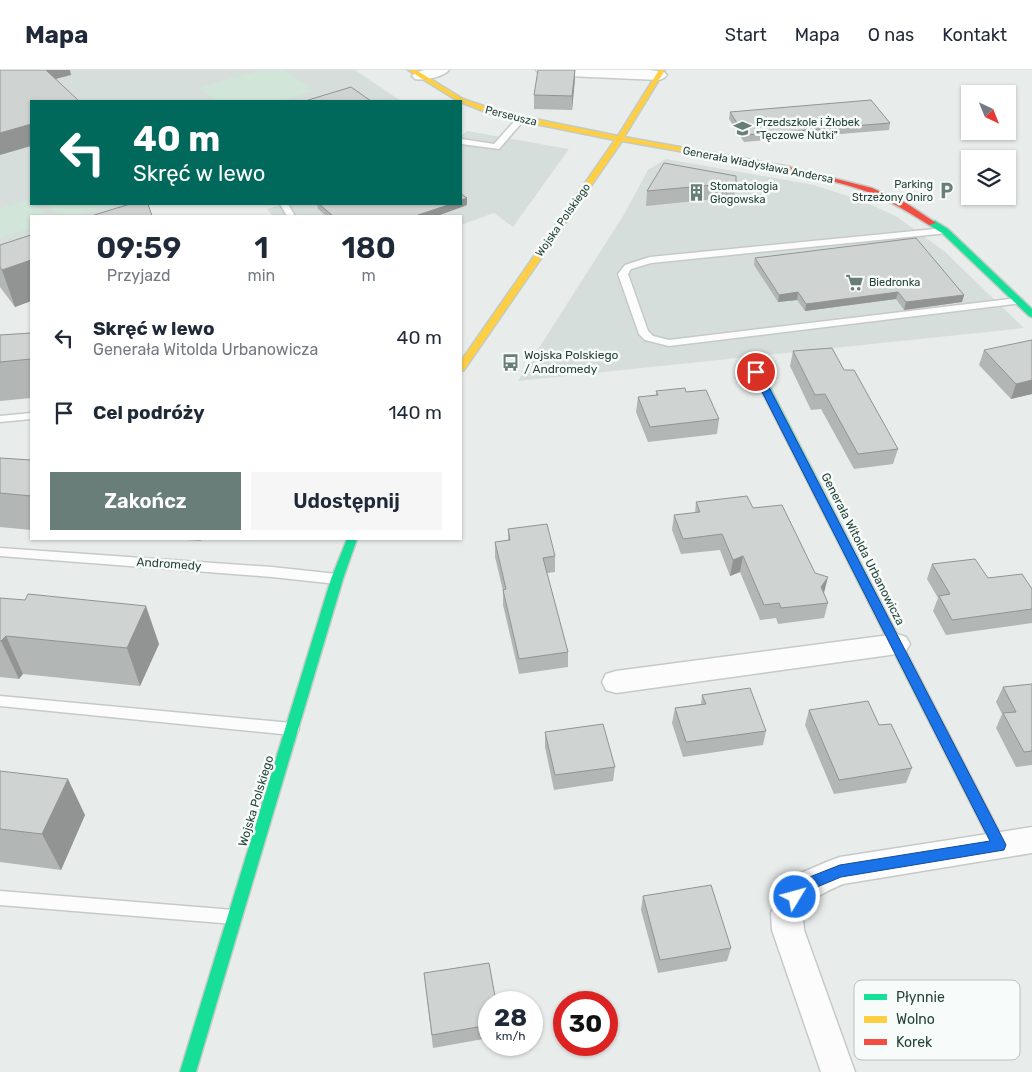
<!DOCTYPE html>
<html lang="pl">
<meta charset="utf-8">
<style>
body{margin:0;font-family:Rubik,sans-serif;background:#f6f6f7;color:#1f2937;height:100vh;display:flex;flex-direction:column;font-size:19px;white-space:nowrap}
*{box-sizing:border-box;margin:0}
p{font-size:16px;color:#747a83}
.icon{flex:none;width:28px;height:28px;fill:none;stroke:currentColor;stroke-width:2;stroke-linecap:round;stroke-linejoin:round}
.map{position:relative;flex:1;overflow:hidden}
.panel{position:absolute;left:30px;top:145px;width:432px;height:325px;display:flex;flex-direction:column;background:#fff;border-radius:0px;box-shadow:0 1px 4px #0004}
.panel>*{flex:none}
.guide{position:absolute;left:30px;top:30px;width:432px;height:105px;border-radius:0px;box-shadow:0 1px 4px #0004;background:#00695c;color:#fff;overflow:hidden}
.needle{width:32px;rotate:137deg}
.controls{position:absolute;left:961px;top:15px;display:grid;gap:10px}
.controls a{display:grid;place-items:center;width:55px;height:55px;border-radius:0px;background:#fff;box-shadow:0 1px 4px #0004;font-size:25px}
.speed{position:absolute;left:478px;top:921px;display:flex;gap:10px;font-size:25px;font-weight:700;text-align:center}
.speed>*{display:grid;place-content:center;width:65px;height:65px;border-radius:50%;background:#fff;box-shadow:0 1px 4px #0004;line-height:1}
.speed small{font-size:12px;font-weight:400}
.speed .limit{border:8px solid #d22;background:#fff;color:#111}
.pin{position:absolute;display:grid;place-items:center;width:42px;height:42px;color:#fff;margin:-21px;border:2px solid #fff;border-radius:50%;box-shadow:0 1px 5px #0007}
.me{position:absolute;width:55px;margin:-28px;rotate:53deg;stroke-linejoin:round;filter:drop-shadow(0 0 4px #0008)}
.turn{display:flex;align-items:center;gap:18px;height:105px;padding:0 20px;font-size:22px}
.turn .icon{width:65px;height:65px;stroke-width:2.5}
.turn b{display:block;font-size:35px;line-height:42px}
.eta{display:flex;justify-content:space-evenly;align-items:center;height:85px;text-align:center}
.eta b{font-size:30px;font-weight:600;line-height:35px}
.cta{display:flex;gap:10px;margin-top:auto;padding:10px 20px}
.cta a{flex:1;height:58px;border-radius:0px;background:#697e78;color:#fff;font-size:20px;font-weight:600;line-height:58px;text-align:center}
.cta a+a{background:#f6f6f7;color:#1f2937}
ul{padding:0;list-style:none}
li{display:flex;align-items:center;gap:15px;height:75px;padding:0 20px}
li div{flex:1}
li b{display:block;font-size:19px}
li em{font-style:normal}
header{display:flex;align-items:center;gap:30px;box-sizing:border-box;height:70px;padding:0 25px;background:#fff;border-bottom:1px solid #e0e1e3}
header strong{font-size:24px}
nav{display:flex;gap:28px;margin-inline-start:auto;font-size:18px}
.map>svg:first-child{display:block}
.built{fill:#d6dedb}
.green{fill:#d1e6d8}
.lines{fill:none;stroke-linecap:round;stroke-linejoin:round}
.lane-casing{stroke:#c5cac8;stroke-width:3}
.street-casing{stroke:#c5cac8;stroke-width:3}
.fast-casing{stroke:#c3cbc8;stroke-width:3}
.slow-casing{stroke:#c3cbc8;stroke-width:3}
.jam-casing{stroke:#c3cbc8;stroke-width:3}
.lane{fill:#fcfcfc;fill-rule:evenodd}
.street{fill:#fcfcfc;fill-rule:evenodd}
.fast{fill:#16e098;fill-rule:evenodd}
.slow{fill:#ffcf43;fill-rule:evenodd}
.jam{fill:#f24e42;fill-rule:evenodd}
.wall{fill:#b2b6b5}
.shaded-wall{fill:#919493}
.building{fill:#cfd4d2;stroke:#919493}
.route{fill:#1a73e8;stroke:#114b97}
.labels{text-anchor:middle;dominant-baseline:central;stroke-width:5;stroke-linejoin:round;paint-order:stroke}
.far-street-label{font-size:11px;fill:#24423a;stroke:#f7fbf9}
.far-poi-label{font-size:11px;fill:#24423a;stroke:#f7fbf9;text-anchor:start}
.poi-label{font-size:12px;fill:#24423a;stroke:#f7fbf9;text-anchor:start}
.street-label{font-size:12px;fill:#24423a;stroke:#f7fbf9}
.key{fill:#f7fbf9;stroke:#b8c4c0;stroke-width:1}
.key-label{font-size:14px;fill:#24423a}
</style>
<header>
<strong>Mapa</strong>
<nav><a>Start</a><a>Mapa</a><a>O nas</a><a>Kontakt</a></nav>
</header>
<div class="map">
<svg width="1032" height="1002" viewBox="0 0 1032 1002">
<rect width="100%" height="100%" fill="#e8edeb"/>
<g class="built">
<path d="M0 0H355L401 31H31V134H150L108 146H31V169L0 178Z"/>
<path d="M467 61 569 79 513 157 494 143 461 155V146H273L267 139 284 134H461V66Z"/>
<path d="M666 89 814 115 860 130 896 146 944 181 1024 258 518 311 623 146 648 100Z"/>
</g>
<g class="green">
<path d="M261 0H284L313 21 280 31H216L199 18Z"/>
<path d="M31 129V134H36L47 146H31V158L0 168V139Z"/>
<path d="M47 134H116L75 146H58Z"/>
</g>
<g class="lines">
<defs>
<g id="lane">
<path d="M518 47 525 49 499 79 461 74V69L494 74Z"/>
<path d="M280 134H288L295 146H287Z"/>
<path d="M945 158 950 161 948 163 651 193 631 199 628 204 648 261 653 266 669 270 1019 228 1022 229V233L669 276 645 270 639 264 618 204 625 195 650 187Z"/>
<path d="M31 343V349L0 352V346Z"/>
<path d="M0 478 272 497 337 504 341 506 343 509 341 512 337 514 272 507 0 486Z"/>
<path d="M0 626 292 653 297 655 299 659 297 663 292 665 0 636Z"/>
<path d="M0 821 234 840 240 842 242 847 240 852 234 854 0 835Z"/>
</g>
<g id="street">
<path d="M424 0H449C443 7 424 11 415 9L412 6 415 3Z"/>
<path d="M536 0H649L664 2 667 5 664 8 659 10 544 5 539 3Z"/>
<path d="M897 564 906 567 910 574 906 581 897 584 616 623 606 620 602 612 606 604 616 601Z"/>
<path d="M1032 757V783L843 814C831 819 806 830 803 843 802 848 804 855 804 860L855 1002H821L772 860 771 843 784 817 801 803 829 791 840 787Z"/>
</g>
<g id="fast">
<path d="M929 151H935L948 159 1032 239V247L1029 246 942 163 929 155Z"/>
<path d="M757 299 762 302 881 533 879 536H871L869 533 752 302Z"/>
<path d="M347 469H357L343 509 196 1002H180L331 509Z"/>
</g>
<g id="slow">
<path d="M408 0H416L463 29 501 42 618 66 659 0H665L624 67 758 91 762 93 758 95 622 71 464 300 461 301V291L615 70 496 46 458 31Z"/>
<path d="M875 529 879 530 881 533 1004 771 1006 775 1004 779 999 781 994 779 869 533 871 530Z"/>
</g>
<path id="jam" d="M755 91 785 96 872 118 906 133 936 153 929 155C909 142 890 131 868 122 834 109 791 103 755 95Z"/>
</defs>
<use href="#lane" class="lane-casing"/>
<use href="#street" class="street-casing"/>
<use href="#fast" class="fast-casing"/>
<use href="#slow" class="slow-casing"/>
<use href="#jam" class="jam-casing"/>
<use href="#lane" class="lane"/>
<use href="#street" class="street"/>
<use href="#fast" class="fast"/>
<use href="#slow" class="slow"/>
<use href="#jam" class="jam"/>
</g>
<g class="wall">
<path d="M575 8 572 40 534 39V25Z"/>
<path d="M730 42 890 53 889 60 744 72 729 49Z"/>
<path d="M736 113 734 127 646 136 647 121Z"/>
<path d="M317 134H461L467 135 437 146H326L318 139Z"/>
<path d="M31 165V231L15 237 0 217V175Z"/>
<path d="M755 188 964 225 962 232 904 240 896 229 805 241 797 230 778 232 754 195Z"/>
<path d="M31 263V328L0 331V265Z"/>
<path d="M984 280 1032 324 1011 329 979 295Z"/>
<path d="M793 281 844 300 898 379 893 394 854 399 821 339 811 340 790 296Z"/>
<path d="M656 321 686 322 719 349 717 364 648 372 636 342 638 327 656 325Z"/>
<path d="M0 388 31 390V460L0 457Z"/>
<path d="M696 432 753 438 824 523 828 533 824 548 778 554 776 548 760 550 740 502 730 506 720 480 681 484 672 460 674 445 695 443Z"/>
<path d="M508 459 555 486V502L547 503 568 582V597L519 604 503 535V521L495 487V472L508 470Z"/>
<path d="M171 469H202L201 471Z"/>
<path d="M932 494 988 508 1032 539V553L946 565 933 541 938 528 927 509Z"/>
<path d="M0 528 159 574 140 616 23 604 19 609 0 607Z"/>
<path d="M1032 614V695L1016 697 996 658 1002 644 996 632 1003 617Z"/>
<path d="M702 625 766 661 763 675 683 687 672 653 675 638 701 634Z"/>
<path d="M809 640 879 655 912 698 906 713 834 724 805 655Z"/>
<path d="M545 662 615 697 613 711 554 720 545 677Z"/>
<path d="M0 701 85 745 61 800 0 792Z"/>
<path d="M643 826 731 878 727 891 658 903 641 840Z"/>
<path d="M424 903 489 932V968L433 978Z"/>
</g>
<g class="shaded-wall">
<path d="M41 0H70L71 5 44 12Z"/>
<path d="M575 0V8L572 40V26Z"/>
<path d="M31 54V76L0 85V63Z"/>
<path d="M467 128V135L437 146H415L451 134H461V130Z"/>
<path d="M31 190V231L15 237 2 200Z"/>
<path d="M798 222 797 230 778 232 779 225Z"/>
<path d="M898 222 896 229 805 241 806 234Z"/>
<path d="M964 225 962 232 904 240 906 232Z"/>
<path d="M1032 310V324L1011 329 1016 314Z"/>
<path d="M743 486 740 502 730 506 733 490Z"/>
<path d="M828 507 824 523 821 517Z"/>
<path d="M146 536 159 574 140 616 127 578Z"/>
<path d="M6 566 23 604 19 609 1 571Z"/>
<path d="M68 709 85 745 61 800 42 764Z"/>
</g>
<g class="building">
<path d="M0 0H46L79 31H31V54L0 63Z"/>
<path d="M538 0H575L572 26 534 25Z"/>
<path d="M351 17 371 31H305Z"/>
<path d="M871 30 890 53 745 65 730 42Z"/>
<path d="M664 93 736 106V113L647 121Z"/>
<path d="M461 124 467 128 461 130Z"/>
<path d="M130 134H148L152 146H91Z"/>
<path d="M319 134H451L415 146H333Z"/>
<path d="M31 165V190L2 200 0 197V175Z"/>
<path d="M916 168 964 225 906 232 898 222 806 234 798 222 779 225 755 188Z"/>
<path d="M31 263V289L0 292V265Z"/>
<path d="M1032 270V310L1016 314 984 280Z"/>
<path d="M832 278 844 300H854L898 379 858 384 825 324 815 325 793 281Z"/>
<path d="M685 318 686 322 706 320 719 349 650 357 638 327 658 325 656 321Z"/>
<path d="M0 388 31 390V426L0 423Z"/>
<path d="M747 426 753 438 782 435 815 503 828 507 821 517 828 533 781 538 779 533 764 535 743 486 733 490 722 464 683 469 674 445 700 442 696 432Z"/>
<path d="M547 454 555 486 543 488 568 582 519 589 503 520 506 519 495 472 510 470 508 459Z"/>
<path d="M975 489 988 508 1022 504 1032 519V539L952 550 939 526 950 524 932 494Z"/>
<path d="M28 524 146 536 127 578 6 566 1 571H0V528L25 530Z"/>
<path d="M1032 614V681L1024 682 1003 643 1016 642 1003 617Z"/>
<path d="M750 618 766 661 686 672 675 638 706 634 702 625Z"/>
<path d="M868 631 879 655 891 654 912 698 839 710 809 640Z"/>
<path d="M603 654 615 697 555 705 545 662Z"/>
<path d="M0 701 68 709 42 764 0 759Z"/>
<path d="M711 815 731 878 660 890 643 826Z"/>
<path d="M489 893 496 932H489V955L432 965 424 903Z"/>
</g>
<path class="route" d="M756 299 761 302 1004 771 1006 775 1004 780 841 807 817 817 795 833 790 831 788 827 790 822 807 808 840 795 990 771 752 302Z"/>
<defs>
<symbol id="school-bare" viewBox="-9 -9 18 18"><path d="M0-5L7-2L0 1L-7-2ZM-4 1L0 2.5L4 1V4Q0 6-4 4Z" fill="#697e78" stroke="#f7fbf9" stroke-width="2.5" paint-order="stroke"/></symbol>
<symbol id="parking-bare" viewBox="-9 -9 18 18"><path d="M-3.5-5.5H1a3.5 3.5 0 0 1 0 7H-1V5.5H-3.5ZM-1-3.4V-.6H.8a1.4 1.4 0 0 0 0-2.8Z" fill="#697e78" stroke="#f7fbf9" stroke-width="2.5" paint-order="stroke"/></symbol>
<symbol id="building-bare" viewBox="-9 -9 18 18"><path d="M-4-6H4V6H1V3H-1V6H-4ZM-2.5-4.3h1.7v1.8h-1.7ZM.8-4.3h1.7v1.8H.8ZM-2.5-1h1.7V.8h-1.7ZM.8-1h1.7V.8H.8Z" fill="#697e78" stroke="#f7fbf9" stroke-width="2.5" paint-order="stroke"/></symbol>
<symbol id="supermarket-bare" viewBox="-9 -9 18 18"><path d="M-6-5.5h2.5l.6 2H6L4.5 2H-2.5L-4.4-4H-6ZM-1.5 3.2a1.3 1.3 0 1 0 .1 0ZM3 3.2a1.3 1.3 0 1 0 .1 0Z" fill="#697e78" stroke="#f7fbf9" stroke-width="2.5" paint-order="stroke"/></symbol>
<symbol id="bus-bare" viewBox="-9 -9 18 18"><path d="M-5-6H5V4H4V6H2V4H-2V6H-4V4H-5ZM-3.5-4V0h7V-4ZM-3.5 1.2v1.5H-2V1.2ZM2 1.2v1.5H3.5V1.2Z" fill="#697e78" stroke="#f7fbf9" stroke-width="2.5" paint-order="stroke"/></symbol>
</defs>
<g fill-rule="evenodd">
<use href="#school-bare" x="730" y="46" width="25" height="25"/>
<use href="#parking-bare" x="934" y="108" width="25" height="25"/>
<use href="#building-bare" x="684" y="110" width="25" height="25"/>
<use href="#supermarket-bare" x="842" y="200" width="25" height="25"/>
<use href="#bus-bare" x="498" y="280" width="25" height="25"/>
</g>
<g class="labels">
<g class="far-street-label">
<text transform="translate(511 46) rotate(14)">Perseusza</text>
<text transform="translate(758 95) rotate(11)">Generała Władysława Andersa</text>
<text transform="translate(563 150) rotate(-55)">Wojska Polskiego</text>
</g>
<g class="far-poi-label">
<text x="756" y="52">Przedszkole i Żłobek<tspan x="756" dy="13">"Tęczowe Nutki"</tspan></text>
<text x="933" y="114" text-anchor="end">Parking<tspan x="933" dy="13">Strzeżony Oniro</tspan></text>
<text x="710" y="116">Stomatologia<tspan x="710" dy="13">Głogowska</tspan></text>
<text x="869" y="212">Biedronka</text>
</g>
<g class="poi-label">
<text x="524" y="285">Wojska Polskiego<tspan x="524" dy="14">/ Andromedy</tspan></text>
</g>
<g class="street-label">
<text transform="translate(863 479) rotate(63)">Generała Witolda Urbanowicza</text>
<text transform="translate(169 494) rotate(4)">Andromedy</text>
<text transform="translate(256 731) rotate(-73)">Wojska Polskiego</text>
</g>
</g>
<rect x="854" y="910" width="166" height="80" rx="8" class="key"/>
<rect x="864" y="924" width="23" height="6" fill="#16e098"/>
<rect x="864" y="946" width="23" height="7" fill="#ffcf43"/>
<rect x="864" y="969" width="23" height="6" fill="#f24e42"/>
<g class="key-label">
<text x="896" y="932">Płynnie</text>
<text x="896" y="954">Wolno</text>
<text x="896" y="977">Korek</text>
</g>
</svg>
<div class="controls">
<a><svg class="needle" viewBox="-14 -14 28 28"><path d="M0-13l5 13h-10z" fill="#e53935"/><path d="M0 13l5-13h-10z" fill="#747a83"/></svg></a>
<a><svg class="icon" aria-label="layers" viewBox="0 0 24 24"><path d="M12 4l9 5-9 5-9-5zM3 14l9 5 9-5"/></svg></a>
</div>
<div class="speed"><div>28<small>km/h</small></div><div class="limit">30</div></div>
<div class="pin" style="left:756px;top:302px;background:#d93025"><svg class="icon" aria-label="arrive" viewBox="0 0 24 24"><path d="M6 21V4h12l-3 4 3 4H6"/></svg></div>
<svg class="me" style="left:795px;top:827px" viewBox="-20 -20 40 40"><circle r="17" fill="#1a73e8" stroke="#fff" stroke-width="3"/><path d="M0-11L8 9 0 5-8 9z" fill="#fff"/></svg>
<div class="guide">
<div class="turn"><svg class="icon" aria-label="left" viewBox="0 0 24 24"><path d="M17 20v-9H6M10 6l-5 5 5 5"/></svg><div><b>40 m</b>Skręć w lewo</div></div>
</div>
<section class="panel">
<div class="eta">
<div><b>09:59</b><p>Przyjazd</p></div>
<div><b>1</b><p>min</p></div>
<div><b>180</b><p>m</p></div>
</div>
<ul>
<li><svg class="icon" aria-label="left" viewBox="0 0 24 24"><path d="M17 20v-9H6M10 6l-5 5 5 5"/></svg><div><b>Skręć w lewo</b><p>Generała Witolda Urbanowicza</p></div><em>40 m</em></li>
<li><svg class="icon" aria-label="arrive" viewBox="0 0 24 24"><path d="M6 21V4h12l-3 4 3 4H6"/></svg><div><b>Cel podróży</b></div><em>140 m</em></li>
</ul>
<div class="cta"><a>Zakończ</a><a>Udostępnij</a></div>
</section>
</div>
